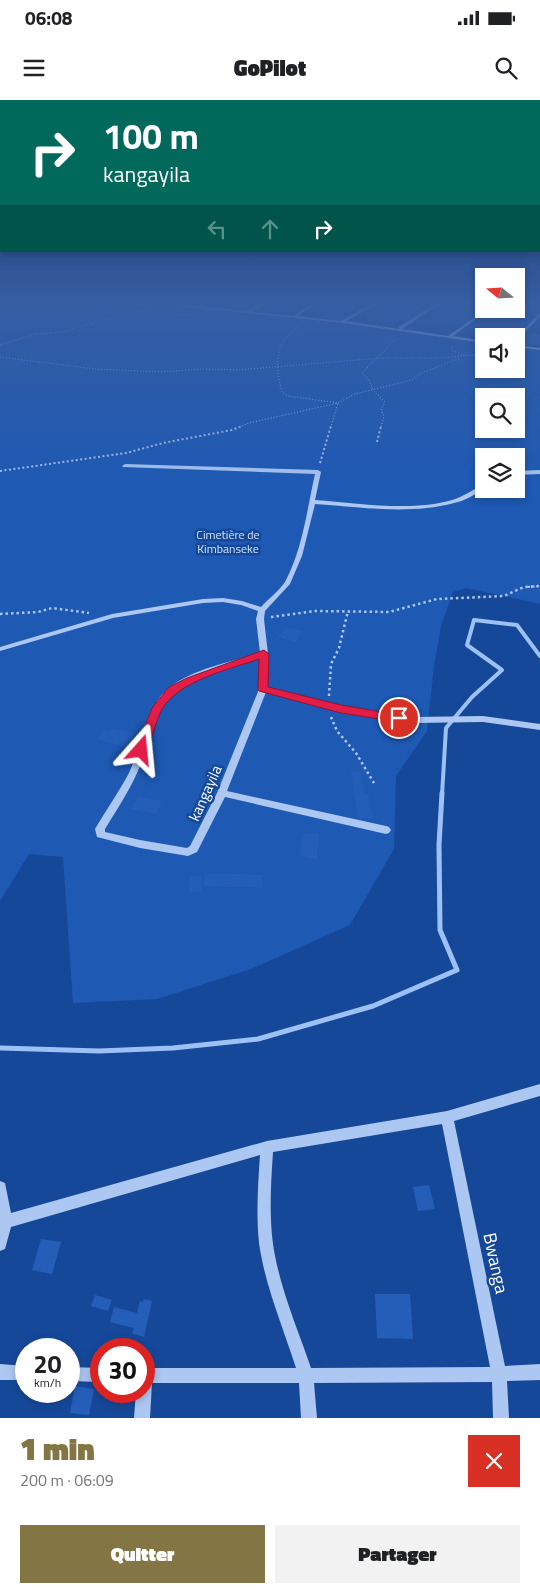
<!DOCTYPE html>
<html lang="fr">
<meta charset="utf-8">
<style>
body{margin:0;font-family:"Titillium Web",sans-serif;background:#f2f2f2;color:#202124;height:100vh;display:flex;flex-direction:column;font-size:19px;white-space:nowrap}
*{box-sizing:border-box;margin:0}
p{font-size:16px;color:#757577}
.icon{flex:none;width:28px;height:28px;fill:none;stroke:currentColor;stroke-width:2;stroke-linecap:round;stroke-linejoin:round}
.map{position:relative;height:1318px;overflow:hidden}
.drawer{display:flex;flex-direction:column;background:#fff;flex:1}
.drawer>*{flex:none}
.top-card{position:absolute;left:0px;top:0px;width:540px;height:152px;box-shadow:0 2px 8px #0003;background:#00695c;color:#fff;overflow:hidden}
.needle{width:32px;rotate:288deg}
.tools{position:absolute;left:475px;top:168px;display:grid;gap:10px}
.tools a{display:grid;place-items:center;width:50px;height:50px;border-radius:0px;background:#fff;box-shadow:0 2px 8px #0003;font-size:25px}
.speed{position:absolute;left:15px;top:1238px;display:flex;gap:10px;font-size:25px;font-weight:700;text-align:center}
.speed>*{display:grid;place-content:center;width:65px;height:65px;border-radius:50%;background:#fff;box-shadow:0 2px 8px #0003;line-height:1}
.speed small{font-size:12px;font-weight:400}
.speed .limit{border:8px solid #d22;background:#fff;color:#111}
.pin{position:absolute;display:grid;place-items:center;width:42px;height:42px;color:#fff;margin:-21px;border:2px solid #fff;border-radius:50%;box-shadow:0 1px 5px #0007}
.me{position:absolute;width:55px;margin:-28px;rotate:18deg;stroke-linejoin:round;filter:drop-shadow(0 0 4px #0008)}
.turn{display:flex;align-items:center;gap:18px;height:105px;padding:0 20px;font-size:22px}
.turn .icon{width:65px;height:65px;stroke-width:2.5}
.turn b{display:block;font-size:35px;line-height:42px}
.lanes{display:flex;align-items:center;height:48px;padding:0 20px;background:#0003;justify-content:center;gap:25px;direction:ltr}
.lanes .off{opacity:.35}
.round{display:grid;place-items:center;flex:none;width:52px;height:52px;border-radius:0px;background:#f2f2f2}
.overview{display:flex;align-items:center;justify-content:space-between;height:85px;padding:0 20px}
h1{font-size:30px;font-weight:800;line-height:38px;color:#847644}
.button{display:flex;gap:10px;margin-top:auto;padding:10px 20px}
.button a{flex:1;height:58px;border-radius:0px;background:#847644;color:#fff;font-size:20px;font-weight:800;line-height:58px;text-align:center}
.button a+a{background:#f2f2f2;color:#202124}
.status{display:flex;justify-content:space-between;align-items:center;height:35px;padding:0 25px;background:#fff;direction:ltr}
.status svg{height:14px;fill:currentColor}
header{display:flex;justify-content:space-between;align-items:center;height:65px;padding:0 20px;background:#fff;font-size:22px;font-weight:800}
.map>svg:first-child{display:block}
.green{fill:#1e59b4;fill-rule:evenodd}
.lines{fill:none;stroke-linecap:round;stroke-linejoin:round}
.stream-far1{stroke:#9dc1f5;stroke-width:4}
.stream{stroke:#9dc1f5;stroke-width:5}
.building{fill:#255eb8}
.path-far2{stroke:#abc7f2;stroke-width:1;stroke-dasharray:1 2;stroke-linecap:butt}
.path-far1{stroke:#abc7f2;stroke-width:2;stroke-dasharray:2 2.5;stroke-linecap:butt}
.path{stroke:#abc7f2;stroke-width:2.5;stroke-dasharray:2.5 3;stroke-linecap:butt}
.minor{fill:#abc7f2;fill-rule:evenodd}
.route{fill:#e11d48;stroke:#92132f}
.labels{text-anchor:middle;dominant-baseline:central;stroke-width:5;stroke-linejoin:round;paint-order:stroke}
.far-park-label{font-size:12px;fill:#d2e3fc;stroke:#16489a}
.street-label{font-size:15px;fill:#fff;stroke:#16489a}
.near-street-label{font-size:18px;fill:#fff;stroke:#16489a}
</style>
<div class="status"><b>06:08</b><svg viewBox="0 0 49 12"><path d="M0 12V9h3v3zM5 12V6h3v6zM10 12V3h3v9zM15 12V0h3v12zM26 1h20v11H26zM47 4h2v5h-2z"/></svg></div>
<header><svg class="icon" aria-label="menu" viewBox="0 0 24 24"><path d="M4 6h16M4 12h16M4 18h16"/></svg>GoPilot<svg class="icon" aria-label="search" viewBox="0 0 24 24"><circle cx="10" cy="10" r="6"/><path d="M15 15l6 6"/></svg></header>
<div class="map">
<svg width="540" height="1318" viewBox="0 0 540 1318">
<rect width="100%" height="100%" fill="#16489a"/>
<path class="green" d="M0 204H188L484 243V269H516V247L540 250V504L466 488 453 492 441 526 434 566 427 631 396 676 394 749 350 825 251 869 157 899 73 903 63 757 29 754 0 801ZM484 296H516V329H484ZM484 356H516V389H484Z"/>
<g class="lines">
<path class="stream-far1" d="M442 695 446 628 472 597 502 570 467 545 474 520 517 525 540 556"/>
<path class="stream" d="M0 948 99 951 173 948 258 939 373 906 457 870 440 830 439 745 442 693"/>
</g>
<g class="building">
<path d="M472 204H484V208L459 226 431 217 439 207 449 208 455 205 466 207Z"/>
<path d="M516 204H534L518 215 521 216 515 221 526 223 516 234 484 228V231L468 228 492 209H516Z"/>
<path d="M395 205 418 210 391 224 368 219Z"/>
<path d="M528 232 540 235V245L516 243Z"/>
<path d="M285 527 303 531 296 542 278 537Z"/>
<path d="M113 628 135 633 126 647 96 639 104 630 110 632Z"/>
<path d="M360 671 365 694H368L373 718H358L351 672Z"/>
<path d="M138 696 162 701 156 714 131 709Z"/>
<path d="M304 733 319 734 317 760 299 755Z"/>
<path d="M205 773 263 775 262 788 203 786Z"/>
<path d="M190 776H202L201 792H189Z"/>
<path d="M429 1085 435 1109 418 1111 413 1087Z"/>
<path d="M41 1139 61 1142 52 1174 32 1170Z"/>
<path d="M375 1194H410L413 1239 377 1238Z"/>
<path d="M95 1195 112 1200 108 1211 91 1206Z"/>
<path d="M144 1199 152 1201 144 1237 132 1233 134 1228 110 1222 114 1207 137 1213 140 1201 143 1202Z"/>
<path d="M75 1286 94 1289 89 1315 70 1313Z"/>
</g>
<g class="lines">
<g class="path-far2">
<path d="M87 204 107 208 186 215"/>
<path d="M299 227C274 241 275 267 282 292L288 296 338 303 331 327"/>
<path d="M0 245 35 234 64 232 78 227 140 211"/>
<path d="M453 246 451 250 465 256"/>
<path d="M0 257 95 269 160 272 204 269 238 270 381 258H441L484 254"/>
<path d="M239 327 249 323 338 303 355 294 412 280 421 273 461 258"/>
<path d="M381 327 384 316 381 310 385 302 373 290 369 280 362 273 396 239"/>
</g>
<g class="path-far1">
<path d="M377 342 381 326"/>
<path d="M320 363 331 326"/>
<path d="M0 371 126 353 163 343 232 330 242 326"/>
<path d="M528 487 540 486"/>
</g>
<g class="path">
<path d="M0 514 38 512 52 508 89 513"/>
<path d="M271 517 315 511 389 512 437 499 504 496 524 487 540 486"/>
<path d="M329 596 331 564 339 548 348 511"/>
<path d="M331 617 337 631 356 653 374 683"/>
</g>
<g class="minor">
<path d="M162 204H179L247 211 259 204H264L252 212 294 216 311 204H316L298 216 341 221 371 204H377L346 221 399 229V227L435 204H440L402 229 448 236 486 209H490L453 236 484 241V243L342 223Z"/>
<path d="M539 214H540V217L516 241V237Z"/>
<path d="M516 245 540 248V250L516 247Z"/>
<path d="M125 364 318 370 321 372 315 400C357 403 412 412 452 400 463 397 473 389 484 385V389H485C475 394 465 401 454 403 409 415 360 407 315 404L302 456 290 484 265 511 264 519 268 554 267 587 341 606 385 614 414 617 483 616 540 624V630L483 622 414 623 385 620 341 612 266 592 227 691 386 726 389 727 391 730 389 733 386 734 225 697 197 752 188 756 140 748 97 737 95 729C106 710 119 692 129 673 142 644 144 608 170 587 195 568 231 562 260 553L256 519 258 511 241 505 223 502 203 503 113 518 0 551V547L112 514 203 499 223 498 242 501 261 507C268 499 279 491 285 482 303 448 307 409 315 374L123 367 122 366ZM260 558 259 589 217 693 190 746 187 748 140 740 105 732V729C116 711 128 693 137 673 150 646 151 611 175 591 199 572 232 567 260 558Z"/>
<path d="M540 370V374L516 375V371Z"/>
<path d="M540 984V996L454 1021 505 1266 540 1264V1280L507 1281 509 1318H493L492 1282 314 1283 317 1318H301L299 1283H152L150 1318H134L136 1291H144V1268H296C283 1227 265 1186 259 1143 256 1114 258 1084 260 1055L11 1127 5 1149 0 1151V1081L5 1083 11 1113 267 1041 447 1011ZM442 1024 490 1267 311 1268C297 1227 279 1186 273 1144 269 1114 271 1082 273 1052Z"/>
<path d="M0 1264 26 1266V1280H0Z"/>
<path d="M69 1267 101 1268V1282L69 1281Z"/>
</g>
</g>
<linearGradient id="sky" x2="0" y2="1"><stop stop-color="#0c2855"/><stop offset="0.52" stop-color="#365ea3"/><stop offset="1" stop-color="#365ea3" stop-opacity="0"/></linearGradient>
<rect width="540" height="389" fill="url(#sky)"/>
<path class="route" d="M264 550 269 554 268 587 341 605 399 615 405 618 399 622 341 613 259 591 258 589 259 559C228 570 180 580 162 609 155 622 153 639 145 652H137L136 650 152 608 169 587 187 578Z"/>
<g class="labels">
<g class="far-park-label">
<text x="228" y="434">Cimetière de<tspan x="228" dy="14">Kimbanseke</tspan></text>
</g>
<g class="street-label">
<text transform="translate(205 693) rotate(-66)">kangayila</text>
</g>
<g class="near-street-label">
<text transform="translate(496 1163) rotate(78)">Bwanga</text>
</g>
</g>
</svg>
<div class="tools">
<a><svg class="needle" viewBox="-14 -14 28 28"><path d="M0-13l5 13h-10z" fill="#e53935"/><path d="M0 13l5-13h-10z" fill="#757577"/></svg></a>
<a><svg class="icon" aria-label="sound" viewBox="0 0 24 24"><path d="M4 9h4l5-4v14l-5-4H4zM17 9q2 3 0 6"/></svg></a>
<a><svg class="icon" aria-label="search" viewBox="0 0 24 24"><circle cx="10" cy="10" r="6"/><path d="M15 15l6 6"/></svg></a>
<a><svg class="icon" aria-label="layers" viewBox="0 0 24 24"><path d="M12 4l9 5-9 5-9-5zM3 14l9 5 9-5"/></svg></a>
</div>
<div class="speed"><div>20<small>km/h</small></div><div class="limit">30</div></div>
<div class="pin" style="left:399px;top:618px;background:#d93025"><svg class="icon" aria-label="arrive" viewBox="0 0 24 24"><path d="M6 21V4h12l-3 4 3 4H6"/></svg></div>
<svg class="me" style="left:141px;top:650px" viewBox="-20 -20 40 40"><path d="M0-17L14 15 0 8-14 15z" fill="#e11d48" stroke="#fff" stroke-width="4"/></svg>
<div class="top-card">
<div class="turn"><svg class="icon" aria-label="right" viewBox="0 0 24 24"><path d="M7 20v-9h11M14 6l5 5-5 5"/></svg><div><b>100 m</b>kangayila</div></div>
<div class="lanes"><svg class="icon off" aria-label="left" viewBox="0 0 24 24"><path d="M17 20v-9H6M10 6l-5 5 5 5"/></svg><svg class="icon off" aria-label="ahead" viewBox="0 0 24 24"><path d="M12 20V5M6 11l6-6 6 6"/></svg><svg class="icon" aria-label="right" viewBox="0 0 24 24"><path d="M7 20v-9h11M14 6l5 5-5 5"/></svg></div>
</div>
</div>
<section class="drawer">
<div class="overview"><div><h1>1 min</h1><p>200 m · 06:09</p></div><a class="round" style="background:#d93025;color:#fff"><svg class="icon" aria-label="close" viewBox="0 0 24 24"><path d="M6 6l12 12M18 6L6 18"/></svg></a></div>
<div class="button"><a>Quitter</a><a>Partager</a></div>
</section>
